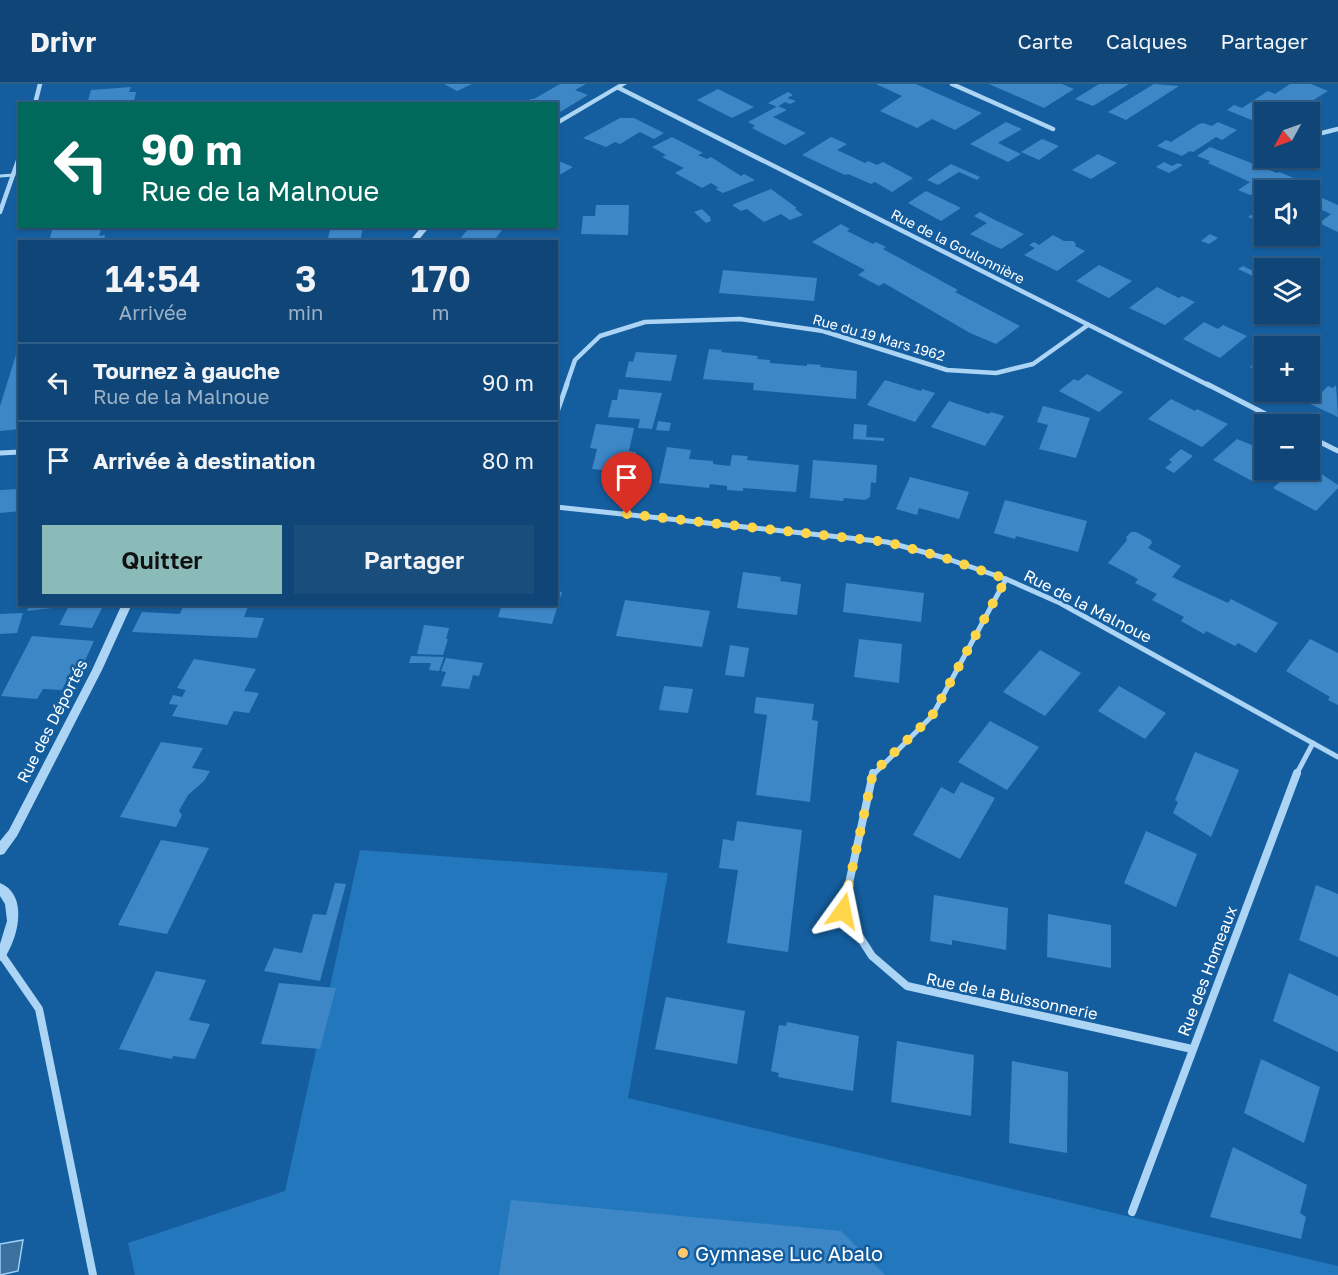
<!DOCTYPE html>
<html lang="fr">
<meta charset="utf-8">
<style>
body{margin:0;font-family:"Golos Text",sans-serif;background:#184d7c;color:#f1f3f6;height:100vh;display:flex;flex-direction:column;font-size:22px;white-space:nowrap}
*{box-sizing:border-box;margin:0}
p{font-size:20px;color:#9bb1c6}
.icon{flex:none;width:33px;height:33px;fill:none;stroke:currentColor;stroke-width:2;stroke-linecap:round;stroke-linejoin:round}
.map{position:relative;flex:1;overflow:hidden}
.panel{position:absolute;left:18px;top:156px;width:540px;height:366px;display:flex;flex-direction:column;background:#0f4677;border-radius:0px;box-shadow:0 2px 4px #0004,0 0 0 2px #2f5e89}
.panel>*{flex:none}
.top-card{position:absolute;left:18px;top:18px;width:540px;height:126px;border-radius:0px;box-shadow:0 2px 4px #0004,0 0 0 2px #2f5e89;background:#00695c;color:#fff;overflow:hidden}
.needle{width:39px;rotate:230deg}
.tools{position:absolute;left:1254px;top:18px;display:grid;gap:12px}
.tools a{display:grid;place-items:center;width:66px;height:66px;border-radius:0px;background:#0f4677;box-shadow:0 2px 4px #0004,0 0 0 2px #2f5e89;font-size:30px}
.pin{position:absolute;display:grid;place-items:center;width:51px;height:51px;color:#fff;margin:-62px -26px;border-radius:50% 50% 50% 0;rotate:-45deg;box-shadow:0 0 6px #0007}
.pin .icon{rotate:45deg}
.me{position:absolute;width:66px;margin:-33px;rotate:12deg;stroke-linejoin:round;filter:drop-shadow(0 0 4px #0008)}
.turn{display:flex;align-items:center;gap:21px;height:126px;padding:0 24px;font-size:27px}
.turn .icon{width:78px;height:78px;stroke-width:2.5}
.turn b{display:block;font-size:42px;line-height:51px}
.eta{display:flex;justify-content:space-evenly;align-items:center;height:102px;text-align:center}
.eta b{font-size:36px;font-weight:600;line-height:42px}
.button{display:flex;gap:12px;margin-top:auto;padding:12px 24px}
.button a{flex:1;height:69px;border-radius:0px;background:#8bbbb9;color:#111;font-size:24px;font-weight:600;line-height:69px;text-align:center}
.button a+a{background:#184d7c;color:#f1f3f6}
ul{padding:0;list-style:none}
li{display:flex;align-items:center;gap:18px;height:78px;padding:0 24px;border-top:2px solid #2f5e89}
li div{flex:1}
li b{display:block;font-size:22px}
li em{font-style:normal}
header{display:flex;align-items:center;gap:36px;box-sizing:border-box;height:84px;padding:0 30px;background:#0f4677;border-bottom:2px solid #2f5e89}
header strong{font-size:28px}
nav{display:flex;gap:33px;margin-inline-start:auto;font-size:21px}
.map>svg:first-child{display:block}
.green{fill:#2377bc}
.water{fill:#3c719f;stroke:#9fd0f7;stroke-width:1.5}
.building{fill:#3d87c6}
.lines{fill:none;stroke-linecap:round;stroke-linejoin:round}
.service{stroke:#acd4f4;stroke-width:3}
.minor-far2{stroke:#acd4f4;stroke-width:4.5}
.minor-far1{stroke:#acd4f4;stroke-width:5}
.minor{stroke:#acd4f4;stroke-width:8}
.tertiary{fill:#acd4f4;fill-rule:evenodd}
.route{stroke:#ffd54a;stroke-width:10;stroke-dasharray:0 18}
.poi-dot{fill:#ffc86f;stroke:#145e9f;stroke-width:2}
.labels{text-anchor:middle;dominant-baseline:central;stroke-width:5;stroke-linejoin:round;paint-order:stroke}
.far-street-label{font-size:14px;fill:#fff;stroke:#145e9f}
.street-label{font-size:16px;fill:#fff;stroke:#145e9f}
.near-poi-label{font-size:20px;fill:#fff;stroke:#145e9f;text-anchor:start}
</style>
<header>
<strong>Drivr</strong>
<nav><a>Carte</a><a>Calques</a><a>Partager</a></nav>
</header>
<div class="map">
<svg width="1338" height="1191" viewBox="0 0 1338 1191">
<rect width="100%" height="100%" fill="#145e9f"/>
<path class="green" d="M360 766 668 789 628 1014 1338 1182V1191H135L128 1159 285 1107Z"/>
<path class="water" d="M23 1156 18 1187 0 1191V1160Z"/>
<g class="building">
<path d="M444 0H472L457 7Z"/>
<path d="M560 0H586L575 6 588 11 560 28 556 26V20H539L529 15H534Z"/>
<path d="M876 0H916L982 29 955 46 932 35 917 44 880 27 902 12Z"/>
<path d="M989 0H1062L1074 5 1044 24Z"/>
<path d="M1099 0H1129L1093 22 1075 15Z"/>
<path d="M1154 0 1179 2 1126 36 1108 28Z"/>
<path d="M1290 0H1311L1328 7 1304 22 1294 17 1284 24 1287 25 1282 28H1264V41L1227 26 1234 21 1242 24 1268 7 1275 10Z"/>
<path d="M131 3 129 8H136L134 17 139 16 138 20H87L91 6Z"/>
<path d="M718 5 754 23 732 34 697 16Z"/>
<path d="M788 8 793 11 787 14 796 17 790 20 785 18 777 23 768 19Z"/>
<path d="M778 22 787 26 773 33 806 49 785 61 752 44 755 42 748 38Z"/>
<path d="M620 34H634L664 49 654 55 640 48 620 60 615 58 606 63 583 54Z"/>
<path d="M1006 38 1022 45 998 59 1021 70 1008 78 970 60Z"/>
<path d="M1218 38 1237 46 1222 56 1216 53 1193 68 1190 67 1182 72 1157 62 1166 56 1171 58 1199 40 1203 39 1212 42Z"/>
<path d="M672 53 703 69 698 71 707 75 711 73 741 92 744 90 755 96 723 109 715 105 719 104 711 99 702 104 675 89 684 84 662 73 666 71 652 63Z"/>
<path d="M831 53 847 60 837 66 865 79 868 77 877 81 883 78 913 94 892 108 875 98 871 100 848 90 845 91 802 71Z"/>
<path d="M1042 55 1059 62 1039 76 1021 68Z"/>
<path d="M1210 63 1277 89 1279 88 1318 104 1310 110V106H1275L1263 101 1258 105 1260 108 1250 111 1238 106 1250 98 1208 79 1210 77 1197 72Z"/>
<path d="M1098 70 1117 79 1091 95 1072 86Z"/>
<path d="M556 76 573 83 556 93Z"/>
<path d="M1164 78 1172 82 1178 79 1183 81 1169 89 1156 83Z"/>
<path d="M951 80 962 85 980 93 977 96 959 88 938 101 927 96Z"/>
<path d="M771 105 797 124 795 125 803 131 790 136 781 130 764 138 747 125 741 127 732 121Z"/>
<path d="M926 107 961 124 941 137 908 119Z"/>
<path d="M1322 114 1338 121V148L1319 139 1331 130 1311 121Z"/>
<path d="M596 121H629L628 151 581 150 583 132H595Z"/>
<path d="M702 125 710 133 711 137 706 139 694 128Z"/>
<path d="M980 128 993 135 1024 150 1001 165 970 150 987 139 974 132Z"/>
<path d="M1254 129 1264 133V140L1248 133Z"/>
<path d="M841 140 850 145 847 147 873 160 876 158 886 163 883 165 958 206 955 208 1020 242 996 260 970 249 884 199 879 202 858 191 865 186 812 158Z"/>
<path d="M53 142H102L99 152 105 151 104 158H49Z"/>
<path d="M331 142H363L361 154H357L356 158H323L324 154H328Z"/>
<path d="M471 142H505L493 158H457Z"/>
<path d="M1210 150 1218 154 1209 160 1201 157Z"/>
<path d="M1053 151 1064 157H1073L1076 160 1075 162 1085 167 1057 187 1024 171 1035 164 1029 161 1034 158 1039 161Z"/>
<path d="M1099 181 1132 197 1109 214 1076 197Z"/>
<path d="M1243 182 1251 186 1259 189 1255 193 1238 185Z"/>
<path d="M723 186 817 194 814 217 719 209Z"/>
<path d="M1157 203 1179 214 1182 212 1195 218 1165 241 1129 224Z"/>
<path d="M1204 238 1218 245 1223 241 1247 252 1220 274 1183 255Z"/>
<path d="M19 261 20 345 0 347V322Z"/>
<path d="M709 265 722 266 721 268 758 272 757 275 770 276V279L807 282V280L821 281 820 283 857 287 856 315 753 306 754 299 703 295Z"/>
<path d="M636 268 677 271 671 297 625 293 629 277 633 278Z"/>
<path d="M1264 270V290L1250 283Z"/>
<path d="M1087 290 1123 308 1099 328 1059 307 1074 295 1078 297Z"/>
<path d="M885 296 921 307 922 305 935 309 915 338 867 321Z"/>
<path d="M1336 301 1338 333 1310 320 1328 302 1333 304Z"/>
<path d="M619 305 662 309 652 345 638 344 640 335 608 333 612 316H617Z"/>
<path d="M1171 315 1195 327 1197 325 1228 340 1202 363 1148 335Z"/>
<path d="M949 317 989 330 991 328 1004 332 985 362 931 343Z"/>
<path d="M1043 322 1090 334 1076 374 1039 365 1048 341 1037 338Z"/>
<path d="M658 337 671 339 669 347 656 346Z"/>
<path d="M596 340 634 344 629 367 636 368 631 389 592 385 597 365 590 364Z"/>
<path d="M854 340 867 341 866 353 884 354V357L853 355Z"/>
<path d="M1237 355 1264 366V386H1267L1254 398 1213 376Z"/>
<path d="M667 363 691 366 689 375 713 377V380L730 382 732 371 748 372 747 376 799 381 796 408 743 404V407L727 406V402L710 400 709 404 659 399Z"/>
<path d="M1181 365 1193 372 1174 389 1165 384 1172 378 1169 376Z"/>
<path d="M813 376 877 381 876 399 871 398 870 413 865 416 844 414 843 417 810 414Z"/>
<path d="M1293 386H1302L1312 390 1320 389 1338 401V404L1316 427 1273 404Z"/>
<path d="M910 393 969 408 959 435 919 424 917 431 896 425Z"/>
<path d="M20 405V427L0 429V406Z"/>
<path d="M1005 416 1087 437 1078 468 1016 452 1015 455 994 449Z"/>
<path d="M1131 448H1136L1151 456 1152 459 1148 464 1181 482 1172 493 1228 519 1231 515 1278 539 1256 569 1238 559 1235 562 1206 547 1204 550 1181 537 1184 533 1152 516 1157 510 1135 499 1138 495 1108 479 1127 456 1126 453Z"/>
<path d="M743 488 781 493 780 497 801 500 797 531 737 524Z"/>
<path d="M846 499 924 509 921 538 843 528Z"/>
<path d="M556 507 562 508 552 540 498 533 502 520H556Z"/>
<path d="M625 516 710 527 702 563 616 552Z"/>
<path d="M30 520H69V522L27 527Z"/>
<path d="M70 520H75V522L102 524 92 544 59 541Z"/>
<path d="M184 520H249L244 533 264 534 257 554 132 548 142 528 180 530Z"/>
<path d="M23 529 17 549 0 550V530Z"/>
<path d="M424 541 449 544 446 555H448L443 571 417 570Z"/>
<path d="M32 552 94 557 82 583H73L62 606 43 605 37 615 1 612Z"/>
<path d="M859 555 902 560 899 599 854 593Z"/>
<path d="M1310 555 1338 569V621L1328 616 1330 613 1286 587Z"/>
<path d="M730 561 749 564 744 593 725 591Z"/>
<path d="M1040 566 1081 589 1045 632 1003 608Z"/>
<path d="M411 572 444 573 439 587 429 586 431 579H409Z"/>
<path d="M446 574 483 579 479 592 473 591 469 605 441 602 446 588 441 587Z"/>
<path d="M194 575 256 585 244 607 259 609 249 629 234 627 227 641 172 632 178 621 169 620 173 611 182 613 186 606 177 604Z"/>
<path d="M664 602 693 605 688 629 659 626Z"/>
<path d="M1119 602 1166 629 1145 655 1098 627Z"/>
<path d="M756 613 814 620 812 636 818 637 810 718 756 711 767 631 754 629Z"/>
<path d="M990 637 1039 663 1007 706 958 678Z"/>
<path d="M161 658 203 664 192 684 210 687 204 697 188 711 179 727 182 731 176 743 120 733Z"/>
<path d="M1195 668 1239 686 1211 753 1173 729 1178 718 1175 716Z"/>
<path d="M961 698 995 714 960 775 913 751 941 703 954 710Z"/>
<path d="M737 737 802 746 788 868 727 859 738 786 719 784 723 755 734 757Z"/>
<path d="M1146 747 1197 770 1176 823 1124 799Z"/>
<path d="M161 756 209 764 167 850 118 841Z"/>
<path d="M335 799 346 800 320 897 264 887 274 864 302 869 313 830 326 831Z"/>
<path d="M1316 801 1338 810V873L1299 856Z"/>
<path d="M934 811 1008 824 1006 866 952 856V861L930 857Z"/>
<path d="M1048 830 1111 841V884L1047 873Z"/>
<path d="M156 887 206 896 189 936 210 940 195 975 173 972 172 975 119 965Z"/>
<path d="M1289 889 1338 912V968L1273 937Z"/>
<path d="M279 899 336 904 320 965 261 960Z"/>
<path d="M666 913 745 927 737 980 655 965Z"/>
<path d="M787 938 859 952 853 1007 778 993 779 989 771 987 779 941 786 942Z"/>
<path d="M897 957 974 971 971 1032 891 1018Z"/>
<path d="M1261 975 1320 1003 1304 1059 1244 1029Z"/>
<path d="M1012 977 1068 988 1067 1069 1009 1059Z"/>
<path d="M1233 1063 1307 1101 1300 1129 1306 1133 1301 1155 1210 1133Z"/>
<path d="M511 1116 841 1147 885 1191H499Z"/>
</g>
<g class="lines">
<path class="service" d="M0 92 14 91"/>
<g class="minor-far2">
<path d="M952 0 1053 45"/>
<path d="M619 4 1210 302"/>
<path d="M35 20 40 0"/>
<path d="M1310 52 1338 45"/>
<path d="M0 128 20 71"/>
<path d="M566 302 575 276 600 252 645 238 740 235 823 247 947 286 996 289 1033 280 1088 241"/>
</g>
<g class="minor-far1">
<path d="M1207 300 1285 340"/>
<path d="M556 331 567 300"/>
<path d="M1310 353 1338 367"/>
<path d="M0 369 20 368"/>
<path d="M556 423 887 458 945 474 1006 495 1060 519 1338 673"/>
<path d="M873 691 932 632 1006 495"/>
<path d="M1296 691 1313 659"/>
</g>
<g class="minor">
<path d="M873 689 843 827 872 872 907 902 1192 965"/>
<path d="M1 870 39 925 93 1191"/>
<path d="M1132 1128 1297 689"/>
</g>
<g class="tertiary">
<path d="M619 0H627L556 42V37Z"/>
<path d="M422 142H430L417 158H409Z"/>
<path d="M122 520H132L102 586 17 752 4 770 0 771V757L9 746 92 586Z"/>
<path d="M0 799C25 809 20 843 11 862 8 868 6 874 0 877V860L7 837 5 820 0 812Z"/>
</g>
</g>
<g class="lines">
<path class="route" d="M627 430 887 458 945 474 1006 495 932 632 873 689 843 827"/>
</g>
<circle class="poi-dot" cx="683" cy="1169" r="6"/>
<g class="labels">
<g class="far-street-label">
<text transform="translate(958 162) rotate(27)">Rue de la Goulonnière</text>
<text transform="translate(879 253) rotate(16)">Rue du 19 Mars 1962</text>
</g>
<g class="street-label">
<text transform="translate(1088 522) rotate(27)">Rue de la Malnoue</text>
<text transform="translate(52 637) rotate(-63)">Rue des Déportés</text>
<text transform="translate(1207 887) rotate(-69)">Rue des Homeaux</text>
<text transform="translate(1012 912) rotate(12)">Rue de la Buissonnerie</text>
</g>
<g class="near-poi-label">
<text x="695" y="1169">Gymnase Luc Abalo</text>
</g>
</g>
</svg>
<div class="tools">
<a><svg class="needle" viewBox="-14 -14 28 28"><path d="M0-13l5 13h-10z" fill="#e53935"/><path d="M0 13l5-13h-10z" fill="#9bb1c6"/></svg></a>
<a><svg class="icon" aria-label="sound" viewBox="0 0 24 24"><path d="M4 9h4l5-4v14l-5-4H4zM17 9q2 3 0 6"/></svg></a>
<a><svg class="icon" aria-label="layers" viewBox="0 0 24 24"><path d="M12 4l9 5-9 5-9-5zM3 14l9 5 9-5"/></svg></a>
<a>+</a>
<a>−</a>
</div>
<div class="pin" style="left:627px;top:430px;background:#d93025"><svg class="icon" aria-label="arrive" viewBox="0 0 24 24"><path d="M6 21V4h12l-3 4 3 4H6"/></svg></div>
<svg class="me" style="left:843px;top:827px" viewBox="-20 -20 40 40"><path d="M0-17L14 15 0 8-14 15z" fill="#ffd54a" stroke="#fff" stroke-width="4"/></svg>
<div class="top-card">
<div class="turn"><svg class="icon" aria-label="left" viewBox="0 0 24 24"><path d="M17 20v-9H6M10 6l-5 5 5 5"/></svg><div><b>90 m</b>Rue de la Malnoue</div></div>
</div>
<section class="panel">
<div class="eta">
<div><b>14:54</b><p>Arrivée</p></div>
<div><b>3</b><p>min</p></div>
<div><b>170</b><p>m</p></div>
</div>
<ul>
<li><svg class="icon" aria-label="left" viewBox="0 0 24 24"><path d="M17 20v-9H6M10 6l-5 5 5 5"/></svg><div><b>Tournez à gauche</b><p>Rue de la Malnoue</p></div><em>90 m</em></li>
<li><svg class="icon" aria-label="arrive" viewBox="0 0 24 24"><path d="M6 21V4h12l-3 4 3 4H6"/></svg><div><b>Arrivée à destination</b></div><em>80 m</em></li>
</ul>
<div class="button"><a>Quitter</a><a>Partager</a></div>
</section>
</div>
